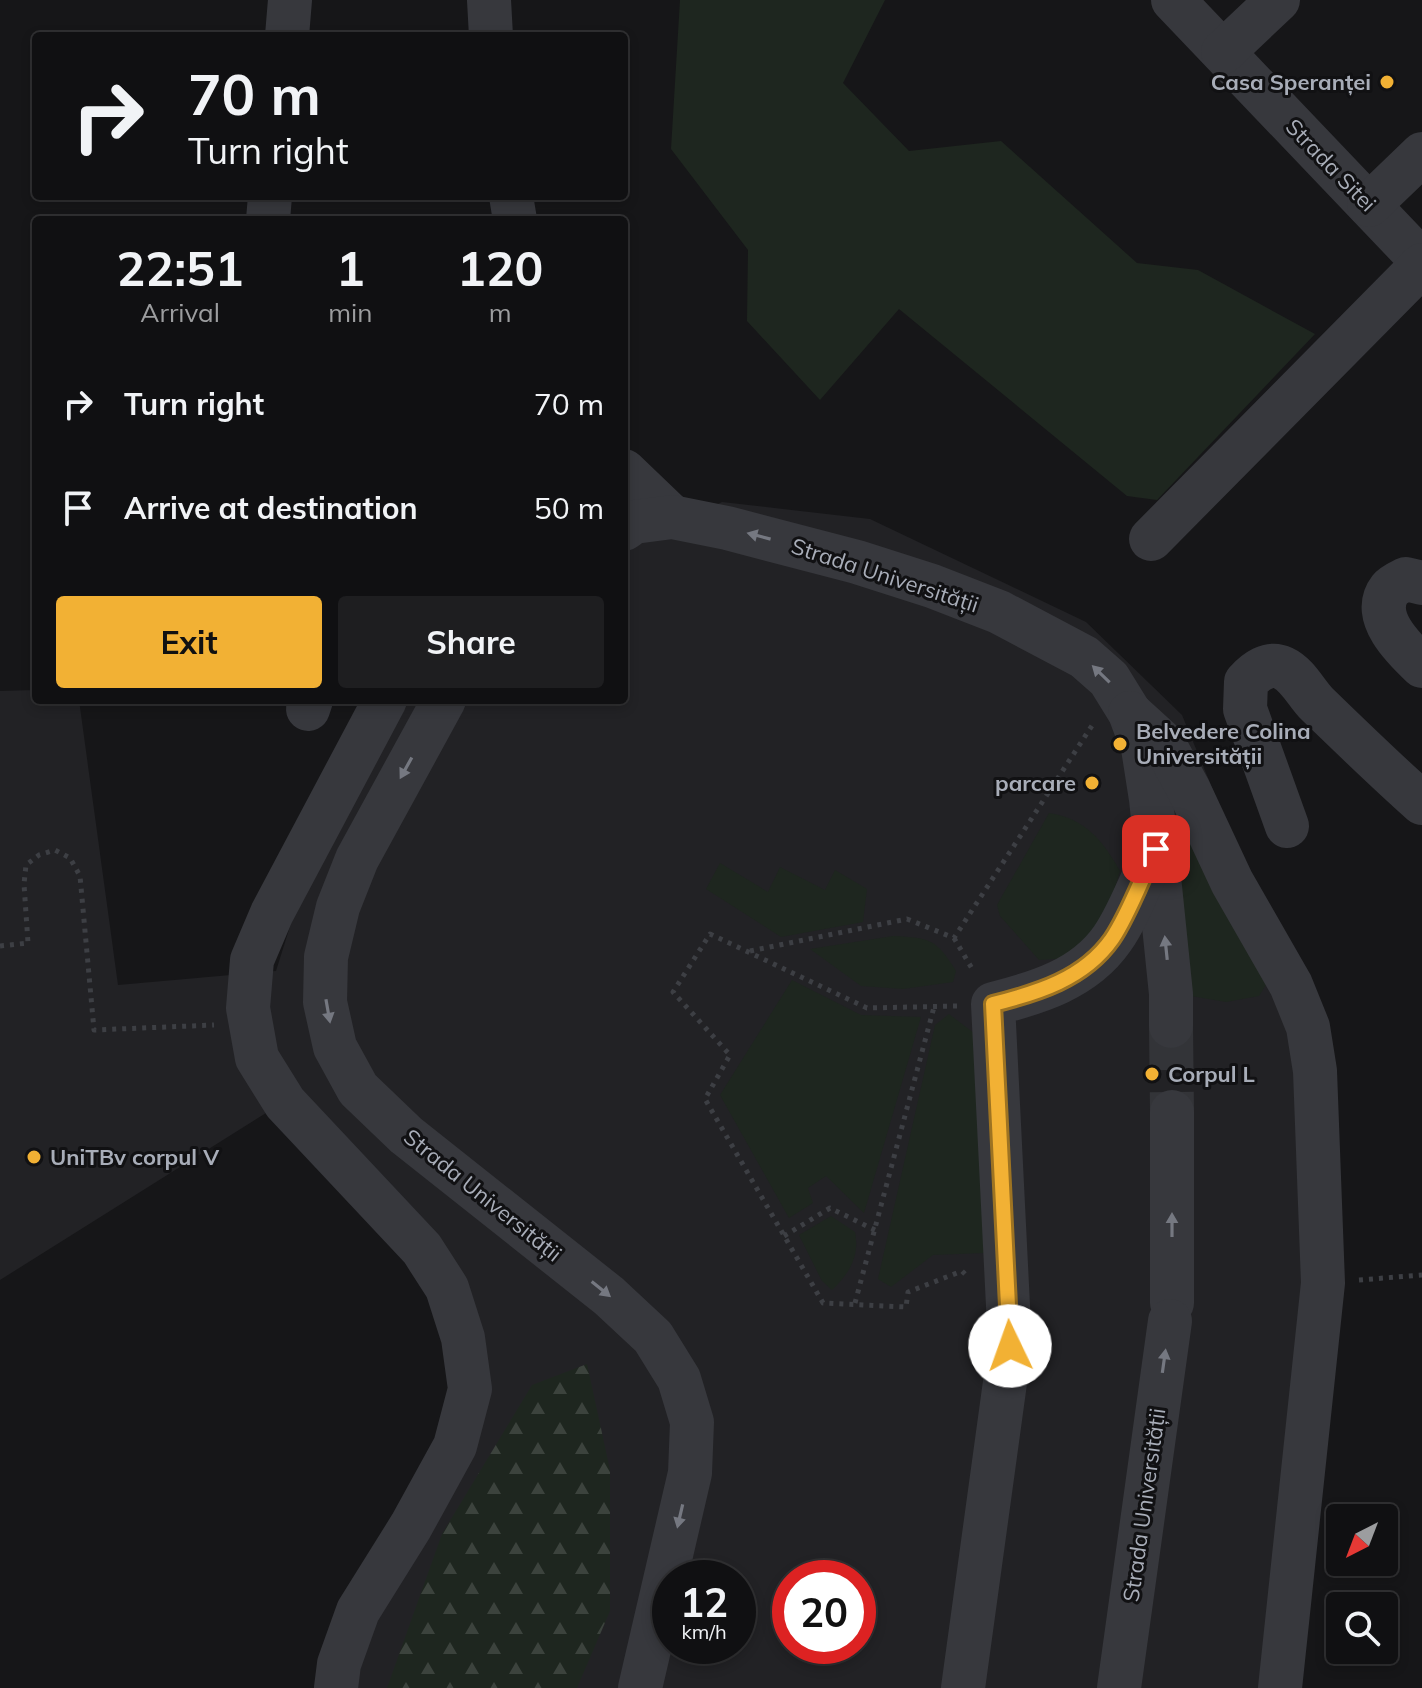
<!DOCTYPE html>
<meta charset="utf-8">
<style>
body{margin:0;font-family:Mulish,sans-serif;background:#1e1e20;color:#f1f3f6;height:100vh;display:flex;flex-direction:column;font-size:30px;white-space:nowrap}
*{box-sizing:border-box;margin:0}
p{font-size:26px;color:#9c9d9f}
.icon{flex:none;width:44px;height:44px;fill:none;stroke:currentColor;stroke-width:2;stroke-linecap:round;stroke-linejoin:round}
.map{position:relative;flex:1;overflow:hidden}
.details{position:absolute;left:32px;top:216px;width:596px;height:488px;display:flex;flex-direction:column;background:#101012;border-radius:8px;box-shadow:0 4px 12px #0003,0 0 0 2px #303032}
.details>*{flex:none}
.hud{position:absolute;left:32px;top:32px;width:596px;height:168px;border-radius:8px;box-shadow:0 4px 12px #0003,0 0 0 2px #303032;background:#101012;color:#f1f3f6;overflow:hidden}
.needle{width:52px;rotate:222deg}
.tools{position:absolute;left:1326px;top:1504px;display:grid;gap:16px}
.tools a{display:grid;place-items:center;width:72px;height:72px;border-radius:8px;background:#101012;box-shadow:0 4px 12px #0003,0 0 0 2px #303032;font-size:40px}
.speed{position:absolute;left:652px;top:1560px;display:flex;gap:16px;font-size:40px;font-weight:700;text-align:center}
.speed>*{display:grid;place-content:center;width:104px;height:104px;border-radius:50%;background:#101012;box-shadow:0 4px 12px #0003,0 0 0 2px #303032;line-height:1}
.speed small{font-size:20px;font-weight:400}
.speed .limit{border:12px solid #d22;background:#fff;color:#111}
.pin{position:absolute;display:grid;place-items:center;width:68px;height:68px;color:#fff;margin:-34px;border-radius:16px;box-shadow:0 4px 12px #0006}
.me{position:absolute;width:88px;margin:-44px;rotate:357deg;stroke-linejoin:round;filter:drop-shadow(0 0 6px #0008)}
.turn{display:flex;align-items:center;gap:28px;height:168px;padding:0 24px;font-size:36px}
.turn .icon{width:104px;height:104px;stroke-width:2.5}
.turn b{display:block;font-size:56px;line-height:68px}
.eta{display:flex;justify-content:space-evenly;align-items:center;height:136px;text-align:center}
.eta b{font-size:48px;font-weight:700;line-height:56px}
.primary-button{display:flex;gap:16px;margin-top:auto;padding:16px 24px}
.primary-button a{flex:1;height:92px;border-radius:8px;background:#f2b134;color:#111;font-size:32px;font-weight:700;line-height:92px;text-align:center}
.primary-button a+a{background:#1e1e20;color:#f1f3f6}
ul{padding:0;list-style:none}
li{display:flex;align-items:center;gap:24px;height:104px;padding:0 24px}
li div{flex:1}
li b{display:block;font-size:30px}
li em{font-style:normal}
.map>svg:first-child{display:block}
.built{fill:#222225;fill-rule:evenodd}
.grass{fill:#1e261f}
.forest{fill:url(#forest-firs)}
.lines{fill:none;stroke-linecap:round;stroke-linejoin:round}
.minor-tunnel{stroke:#333438;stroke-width:44;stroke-dasharray:44 22;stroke-linecap:butt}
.path{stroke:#3d3f44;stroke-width:5;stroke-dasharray:4 6;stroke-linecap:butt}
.minor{stroke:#37383d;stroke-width:44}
.oneway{fill:#757881}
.route-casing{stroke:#9d7322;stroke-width:20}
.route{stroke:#f2b134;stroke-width:14}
.poi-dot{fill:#f2b134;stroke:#111113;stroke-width:3}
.labels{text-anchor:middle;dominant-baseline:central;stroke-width:6;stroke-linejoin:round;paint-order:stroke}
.poi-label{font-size:22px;font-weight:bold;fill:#a8adb8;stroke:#111113;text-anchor:start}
.street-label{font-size:22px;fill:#a8adb8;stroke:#111113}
</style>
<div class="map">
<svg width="1422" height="1688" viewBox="0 0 1422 1688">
<defs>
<pattern id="forest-firs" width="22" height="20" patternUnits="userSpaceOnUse" patternTransform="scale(2)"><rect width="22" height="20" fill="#1e261f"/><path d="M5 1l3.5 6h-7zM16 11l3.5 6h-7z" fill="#3c433d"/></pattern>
</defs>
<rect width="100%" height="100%" fill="#161618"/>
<path class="built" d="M722 502 870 519 1086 622 1182 715 1230 831 1325 1026 1283 1688H355L357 1661 485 1390 301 1091 0 1280V691L36 690V700H79L118 985 276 971 292 920 404 700H624V520L666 529ZM670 1578H738V1646H670ZM790 1578H858V1646H790Z"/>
<g class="grass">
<path d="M680 0H885L843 83 909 151 1001 141 1137 263 1198 270 1315 334 1157 500 1127 496 899 309 820 400 747 321 748 250 671 149Z"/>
<path d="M1049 813C1085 818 1103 841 1120 871L1103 927 1070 958 1039 960 1000 916 997 905Z"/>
<path d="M1194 837 1272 975 1259 996 1226 1002 1185 995 1166 850 1180 838Z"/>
<path d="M720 863 768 892 780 867 825 890 835 870 867 889 863 922 781 937 706 889Z"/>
<path d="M893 936C931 938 936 939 956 971L953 982 903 989 861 986 810 949Z"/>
<path d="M792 980 861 1015 921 1017 864 1213 826 1176 808 1188 813 1203 789 1218 720 1095Z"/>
<path d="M949 1014 974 1033 985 1253 933 1255 891 1287 878 1279 935 1025Z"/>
<path d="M831 1216 855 1232C860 1256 849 1274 832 1290L822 1281 799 1235Z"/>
</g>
<path class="forest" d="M587 1364 610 1470V1611L577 1688H387L442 1534 532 1385Z"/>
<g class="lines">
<path class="minor-tunnel" d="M1171 1026 1172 1112"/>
<g class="path">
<path d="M954 938 974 972"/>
<path d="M0 946 28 943 24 884 26 865 39 855 55 850 70 858 80 876 94 1030 214 1025"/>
<path d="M750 951 907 919 954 938 1093 724"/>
<path d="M957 1006 867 1008 710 934 673 992 730 1055 705 1099 823 1303 906 1307 908 1292 962 1271 967 1276"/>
<path d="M784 1236 830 1208 875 1230"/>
<path d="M1359 1280 1422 1275"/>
<path d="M855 1303 934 1007"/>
</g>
<g class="minor">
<path d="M489 0 491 36"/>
<path d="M1173 0 1422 261"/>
<path d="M287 36 290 0"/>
<path d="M1223 52 1278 0"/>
<path d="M511 196 515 220"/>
<path d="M1369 205 1422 154"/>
<path d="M268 220 270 196"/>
<path d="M624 471 672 517"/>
<path d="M624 529 634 522 672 517 727 528 857 562 932 586 999 612 1084 657 1109 679 1130 713 1143 748 1151 799 1171 994V1026"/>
<path d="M1151 539 1422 265"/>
<path d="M1422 583 1406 579C1402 581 1393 585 1390 589 1369 616 1405 650 1422 666"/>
<path d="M444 700 357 859 338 907 326 957 325 1002 335 1047 358 1089 406 1135 609 1296 653 1337 679 1379 692 1422 690 1473 640 1688"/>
<path d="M308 709 311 700"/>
<path d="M1130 713 1164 744 1189 790 1232 882 1291 985 1308 1027 1315 1071 1323 1283 1280 1688"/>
<path d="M1287 826 1245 709 1246 682C1255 672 1269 661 1283 668 1298 675 1306 693 1317 704 1352 738 1386 771 1422 803"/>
<path d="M1172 1303V1112"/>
<path d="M336 1688 339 1664 358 1611 411 1526 455 1446 470 1389 463 1338 447 1288 422 1249 285 1103 257 1058 248 1008 252 960 272 913 385 700"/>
<path d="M963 1688 1010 1346 993 1004C1037 993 1084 979 1112 939 1129 915 1143 876 1156 849"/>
<path d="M1119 1688 1170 1321"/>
</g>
</g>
<defs><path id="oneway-solid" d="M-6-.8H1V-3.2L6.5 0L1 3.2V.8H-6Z" transform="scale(2)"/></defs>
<g class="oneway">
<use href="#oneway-solid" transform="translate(759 536) rotate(-165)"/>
<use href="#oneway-solid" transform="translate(1101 674) rotate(-136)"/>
<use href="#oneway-solid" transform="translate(406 768) rotate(119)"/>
<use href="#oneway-solid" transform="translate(1166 948) rotate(-96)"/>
<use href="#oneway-solid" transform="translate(328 1011) rotate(80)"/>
<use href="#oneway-solid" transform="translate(1172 1225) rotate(-90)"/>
<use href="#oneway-solid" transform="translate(601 1289) rotate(39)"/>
<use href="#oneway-solid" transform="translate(1164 1361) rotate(-82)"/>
<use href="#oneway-solid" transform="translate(680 1516) rotate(103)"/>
</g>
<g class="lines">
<defs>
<path id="route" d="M1010 1346 993 1004C1037 993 1084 979 1112 939 1129 914 1142 877 1156 849"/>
</defs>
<use href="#route" class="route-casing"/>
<use href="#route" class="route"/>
</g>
<g class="poi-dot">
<circle cx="1387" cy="82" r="8"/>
<circle cx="1120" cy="744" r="8"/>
<circle cx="1092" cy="783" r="8"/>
<circle cx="1152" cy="1074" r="8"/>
<circle cx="34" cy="1157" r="8"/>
</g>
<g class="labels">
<g class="poi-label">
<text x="1371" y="82" text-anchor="end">Casa Speranței</text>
<text x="1136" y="731">Belvedere Colina<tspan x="1136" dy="25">Universității</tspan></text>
<text x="1076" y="783" text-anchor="end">parcare</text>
<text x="1168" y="1074">Corpul L</text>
<text x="50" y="1157">UniTBv corpul V</text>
</g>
<g class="street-label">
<text transform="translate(1331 165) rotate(46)">Strada Sitei</text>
<text transform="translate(885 575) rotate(18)">Strada Universității</text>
<text transform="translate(483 1195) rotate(39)">Strada Universității</text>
<text transform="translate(1144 1505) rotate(-82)">Strada Universității</text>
</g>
</g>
</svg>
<div class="tools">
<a><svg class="needle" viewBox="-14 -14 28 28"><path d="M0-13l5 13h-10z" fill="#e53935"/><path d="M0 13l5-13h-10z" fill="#9c9d9f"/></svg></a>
<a><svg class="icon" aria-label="search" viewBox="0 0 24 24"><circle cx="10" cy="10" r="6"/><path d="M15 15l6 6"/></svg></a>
</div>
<div class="speed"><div>12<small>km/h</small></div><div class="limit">20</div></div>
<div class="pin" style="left:1156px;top:849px;background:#d93025"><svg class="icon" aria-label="arrive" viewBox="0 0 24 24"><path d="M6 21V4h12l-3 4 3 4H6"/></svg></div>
<svg class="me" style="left:1010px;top:1346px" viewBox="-20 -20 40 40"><circle r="19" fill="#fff"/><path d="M0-13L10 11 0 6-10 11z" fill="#f2b134"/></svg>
<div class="hud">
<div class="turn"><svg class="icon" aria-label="right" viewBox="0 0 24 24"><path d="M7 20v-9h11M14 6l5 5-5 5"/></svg><div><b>70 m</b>Turn right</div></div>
</div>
<section class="details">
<div class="eta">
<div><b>22:51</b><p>Arrival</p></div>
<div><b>1</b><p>min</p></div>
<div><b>120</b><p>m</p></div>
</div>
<ul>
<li><svg class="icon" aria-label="right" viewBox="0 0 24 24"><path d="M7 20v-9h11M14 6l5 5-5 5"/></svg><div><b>Turn right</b></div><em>70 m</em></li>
<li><svg class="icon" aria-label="arrive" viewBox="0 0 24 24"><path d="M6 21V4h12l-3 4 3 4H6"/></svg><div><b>Arrive at destination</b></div><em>50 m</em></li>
</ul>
<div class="primary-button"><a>Exit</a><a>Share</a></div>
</section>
</div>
